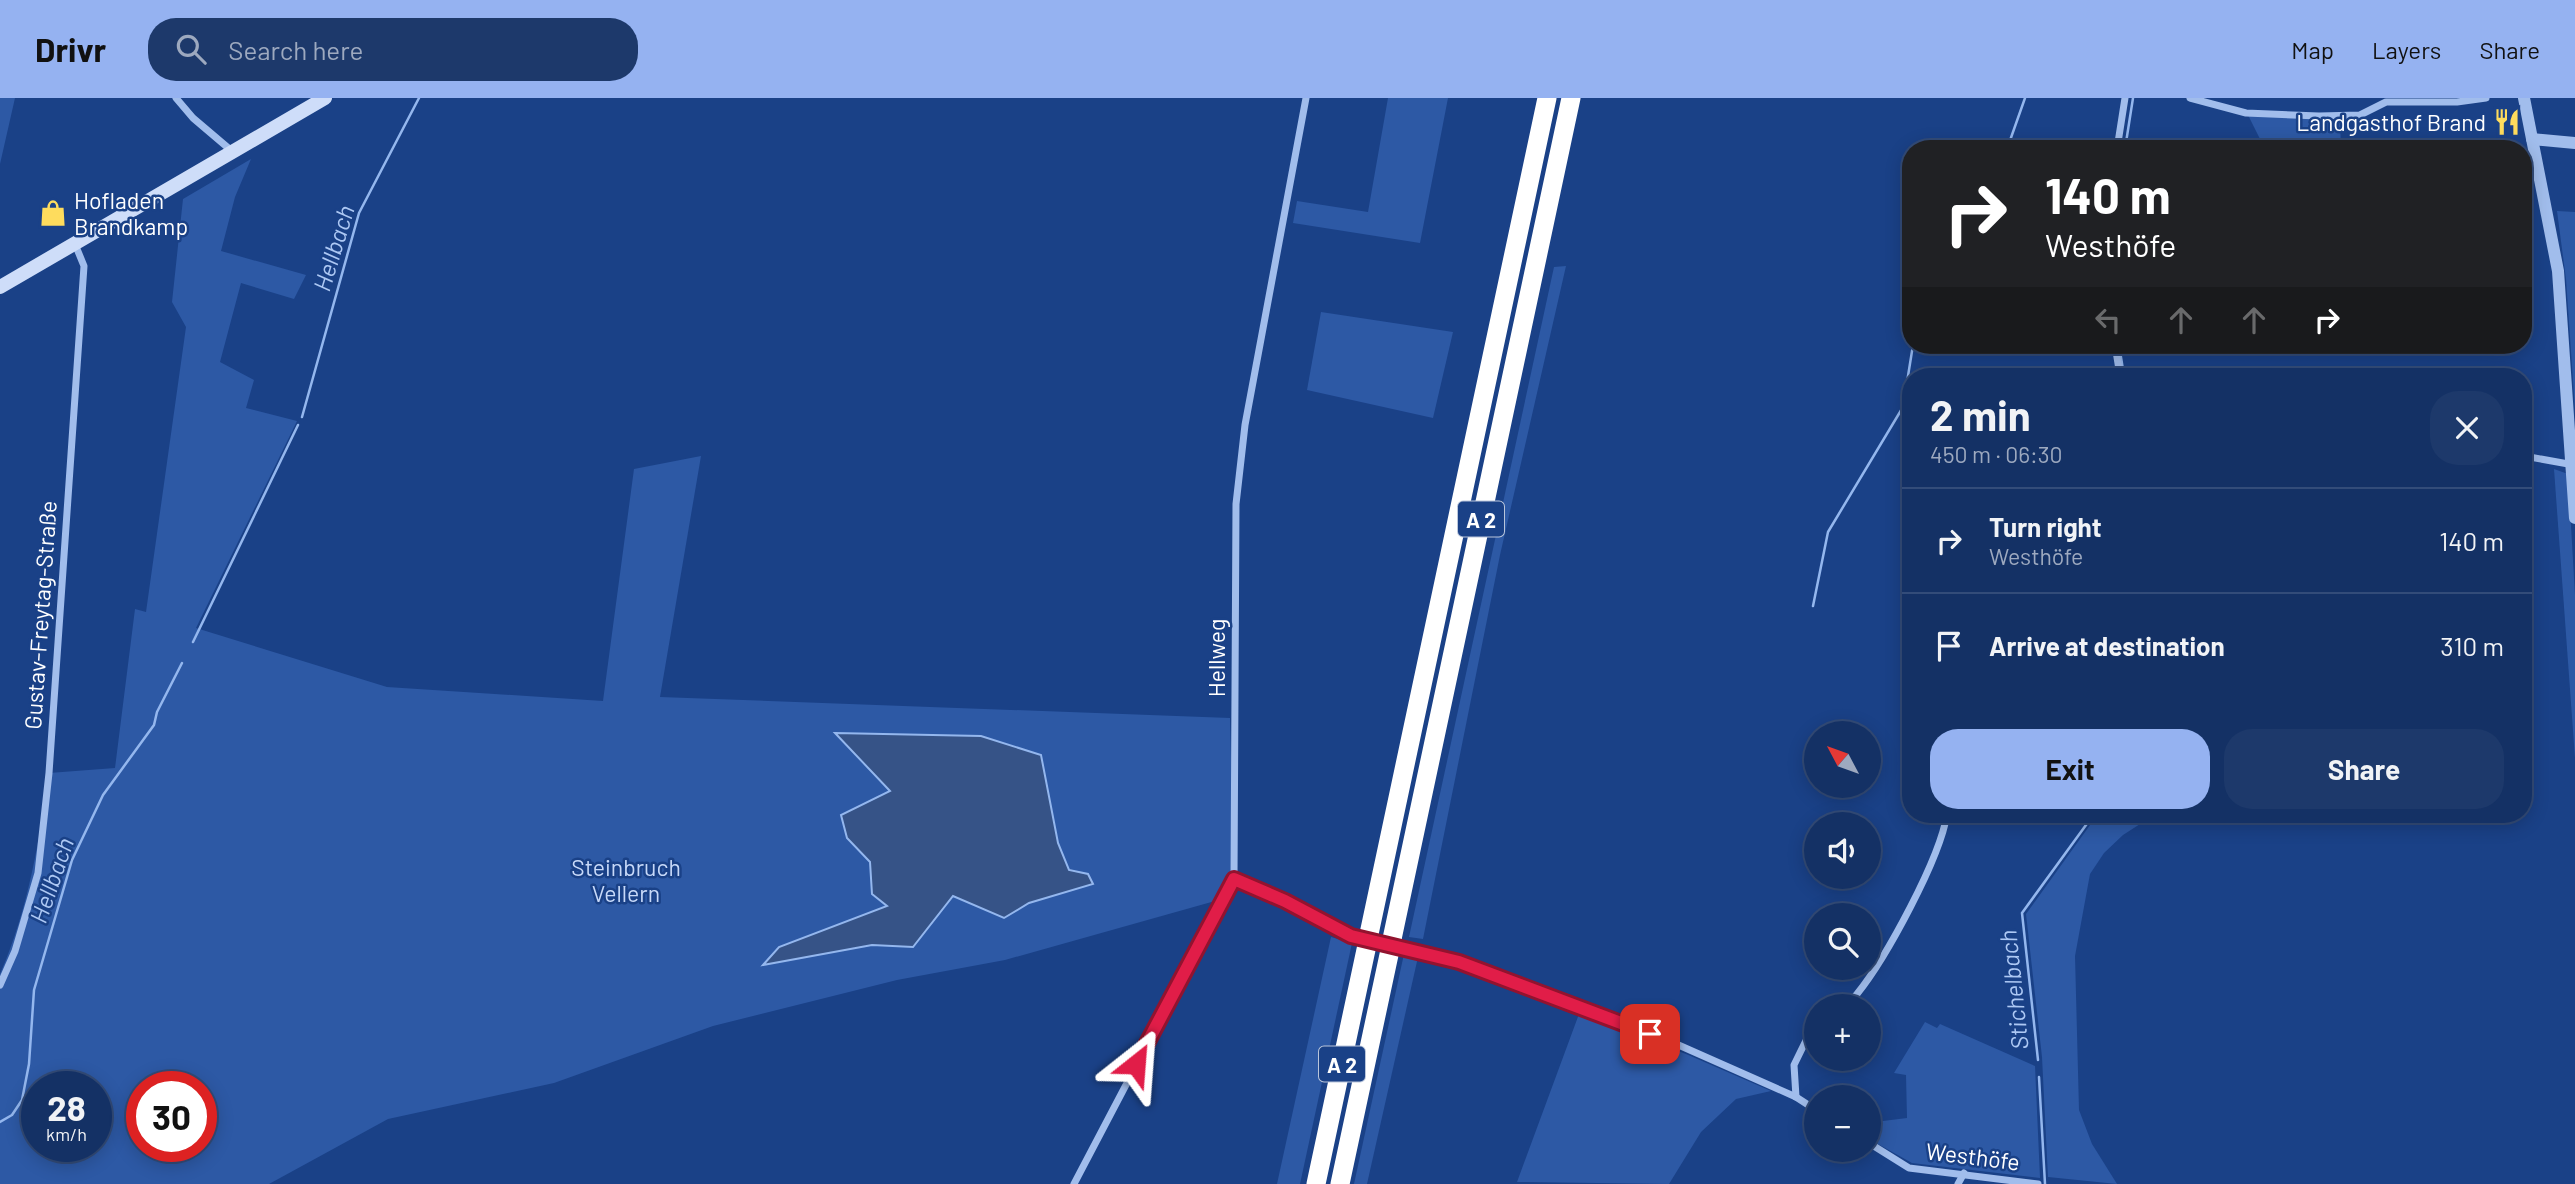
<!DOCTYPE html>
<meta charset="utf-8">
<style>
body{margin:0;font-family:Barlow,sans-serif;background:#1d396b;color:#f1f3f6;height:100vh;display:flex;flex-direction:column;font-size:26px;white-space:nowrap}
*{box-sizing:border-box;margin:0}
p{font-size:23px;color:#9da9bf}
.icon{flex:none;width:38px;height:38px;fill:none;stroke:currentColor;stroke-width:2;stroke-linecap:round;stroke-linejoin:round}
.map{position:relative;flex:1;overflow:hidden}
.sheet{position:absolute;left:1902px;top:270px;width:630px;height:455px;display:flex;flex-direction:column;background:#143165;border-radius:28px;box-shadow:0 4px 18px #0003,0 0 0 2px #334c79}
.sheet>*{flex:none}
.top-card{position:absolute;left:1902px;top:42px;width:630px;height:214px;border-radius:28px;box-shadow:0 4px 18px #0003,0 0 0 2px #334c79;background:#202124;color:#fff;overflow:hidden}
.needle{width:46px;rotate:311deg}
.fabs{position:absolute;left:1804px;top:623px;display:grid;gap:14px}
.fabs a{display:grid;place-items:center;width:77px;height:77px;border-radius:50%;background:#143165;box-shadow:0 4px 18px #0003,0 0 0 2px #334c79;font-size:35px}
.speed{position:absolute;left:21px;top:973px;display:flex;gap:14px;font-size:35px;font-weight:700;text-align:center}
.speed>*{display:grid;place-content:center;width:91px;height:91px;border-radius:50%;background:#143165;box-shadow:0 4px 18px #0003,0 0 0 2px #334c79;line-height:1}
.speed small{font-size:18px;font-weight:400}
.speed .limit{border:10px solid #d22;background:#fff;color:#111}
.pin{position:absolute;display:grid;place-items:center;width:60px;height:60px;color:#fff;margin:-30px;border-radius:14px;box-shadow:0 4px 10px #0006}
.me{position:absolute;width:77px;margin:-38px;rotate:28deg;stroke-linejoin:round;filter:drop-shadow(0 0 5px #0008)}
.turn{display:flex;align-items:center;gap:24px;height:147px;padding:0 28px;font-size:32px}
.turn .icon{width:91px;height:91px;stroke-width:2.5}
.turn b{display:block;font-size:49px;line-height:60px}
.lanes{display:flex;align-items:center;height:66px;padding:0 28px;background:#0003;justify-content:center;gap:35px;direction:ltr}
.lanes .off{opacity:.35}
.round{display:grid;place-items:center;flex:none;width:74px;height:74px;border-radius:28px;background:#1d396b}
.overview{display:flex;align-items:center;justify-content:space-between;height:119px;padding:0 28px}
h1{font-size:42px;font-weight:700;line-height:52px}
.cta{display:flex;gap:14px;margin-top:auto;padding:14px 28px}
.cta a{flex:1;height:80px;border-radius:28px;background:#95b2f1;color:#111;font-size:28px;font-weight:700;line-height:80px;text-align:center}
.cta a+a{background:#1d396b;color:#f1f3f6}
ul{padding:0;list-style:none}
li{display:flex;align-items:center;gap:21px;height:105px;padding:0 28px;border-top:2px solid #334c79}
li div{flex:1}
li b{display:block;font-size:26px}
li em{font-style:normal}
header{display:flex;align-items:center;gap:42px;box-sizing:border-box;height:98px;padding:0 35px;background:#95b2f1;color:#111}
header strong{font-size:33px}
nav{display:flex;gap:38px;margin-inline-start:auto;font-size:24px}
.search{width:490px;height:63px;background:#1d396b;display:flex;align-items:center;gap:18px;box-sizing:border-box;padding:0 24px;border-radius:28px;color:#9da9bf;font-size:26px}
.map>svg:first-child{display:block}
.green{fill:#2d59a5;fill-rule:evenodd}
.water{fill:#365387;stroke:#94b7ee;stroke-width:2}
.lines{fill:none;stroke-linecap:round;stroke-linejoin:round}
.stream{stroke:#94b7ee;stroke-width:2.5}
.minor{stroke:#a1bdec;stroke-width:7}
.tertiary{stroke:#a1bdec;stroke-width:12}
.secondary{stroke:#ceddf9;stroke-width:14}
.motorway{stroke:#fff;stroke-width:19}
.motorway-bridge{stroke:#fff;stroke-width:19}
.route-casing{stroke:#92132f;stroke-width:18}
.route{stroke:#e11d48;stroke-width:12}
.labels{text-anchor:middle;dominant-baseline:central;stroke-width:5;stroke-linejoin:round;paint-order:stroke}
.shield{fill:#1a4187;stroke:#bac6db;stroke-width:2}
.shield-label{font-size:21px;font-weight:bold;fill:#fff}
.poi-label{font-size:23px;fill:#fff;stroke:#1a4187;text-anchor:end}
.street-label{font-size:23px;fill:#fff;stroke:#1a4187}
.park-label{font-size:23px;fill:#c7d9f9;stroke:#1a4187}
.water-label{font-size:24px;font-style:italic;fill:#adc8f4;stroke:#1a4187}
</style>
<header>
<strong>Drivr</strong>
<div class="search"><svg class="icon" aria-label="search" viewBox="0 0 24 24"><circle cx="10" cy="10" r="6"/><path d="M15 15l6 6"/></svg>Search here</div>
<nav><a>Map</a><a>Layers</a><a>Share</a></nav>
</header>
<div class="map">
<svg width="2575" height="1086" viewBox="0 0 2575 1086">
<rect width="100%" height="100%" fill="#1a4187"/>
<g class="green">
<path d="M0 0H15L0 66Z"/>
<path d="M1388 0H1448L1420 145 1293 125 1297 103 1368 114Z"/>
<path d="M2248 17 2340 23 2341 51H2265Z"/>
<path d="M251 61 235 99 221 153 306 177 294 201 241 185 220 264 254 282 246 310 297 323 196 530 387 589 603 603 634 371 701 358 660 599 1230 620 1234 781 1215 803 1005 862 897 882 713 928 554 985 388 1021 269 1086H0V876C28 812 39 744 49 675L115 670 135 511 146 514 186 229 172 204 183 101ZM37 989H96V1048H37ZM142 989H201V1048H142Z"/>
<path d="M2557 113 2575 114V311L2566 181Z"/>
<path d="M1566 168 1500 457 1423 841 1409 839 1554 169Z"/>
<path d="M1321 214 1453 234 1433 320 1307 292Z"/>
<path d="M2554 371 2568 376 2575 497V660Z"/>
<path d="M2098 716H2151V719L2123 737 2104 755 2090 776 2075 858 2079 1012 2092 1046 2117 1086 2048 1079 2042 959 2026 816Z"/>
<path d="M1331 839 1352 845 1300 1086H1277Z"/>
<path d="M1404 856 1418 859 1367 1086H1354Z"/>
<path d="M1579 916 1686 956 1771 993 1736 1001 1701 1034 1669 1086 1517 1084Z"/>
<path d="M1925 924 1937 930 1940 926 2035 968 2040 1080 1912 1065 1869 1041V1017L1883 1023 1907 1020 1906 977 1894 975Z"/>
</g>
<path class="water" d="M835 635 981 638 1041 657 1058 745 1069 772 1088 776 1093 786 1029 805 1004 820 953 798 913 849 872 847 763 867 779 849 887 808 872 796 870 764 847 740 841 717 890 693Z"/>
<g class="lines">
<g class="stream">
<path d="M2007 51 2025 0"/>
<path d="M2125 51 2133 0"/>
<path d="M2119 247 2124 278"/>
<path d="M302 319 359 115 419 0"/>
<path d="M1813 508 1828 434 1903 309 1913 247"/>
<path d="M193 544 298 327"/>
<path d="M2038 962 2022 815 2094 716"/>
<path d="M2039 979 2045 1086"/>
<path d="M0 1024 12 1017 22 1002 29 966 34 892 72 762 103 697 154 627 157 614 182 565"/>
</g>
<g class="minor">
<path d="M176 0 193 20 233 54"/>
<path d="M2190 0 2246 15 2319 18 2360 17 2386 4H2457L2486 0"/>
<path d="M2117 51 2125 0"/>
<path d="M2115 247 2120 278"/>
<path d="M2524 358 2574 367"/>
<path d="M1234 781 1285 803 1351 838 1459 864 1674 945 1796 999 1816 1012"/>
<path d="M0 887 15 853 38 775 49 675 84 168 75 146"/>
<path d="M1839 908C1845 905 1853 902 1857 896 1886 860 1940 761 1947 716"/>
<path d="M1796 999 1794 967 1816 922"/>
<path d="M1869 1045 1909 1070 2038 1086"/>
<path d="M1074 1086 1234 781 1236 406 1245 327 1306 0"/>
<path d="M1958 1086 1964 1075"/>
</g>
<g class="tertiary">
<path d="M2524 0 2558 173 2575 420"/>
<path d="M2532 41 2575 45"/>
</g>
<path class="secondary" d="M0 189 325 0"/>
<g class="motorway">
<path d="M1369 836 1547 0"/>
<path d="M1392 841 1571 0"/>
<path d="M1316 1086 1367 847"/>
<path d="M1340 1086 1390 852"/>
</g>
<g class="motorway-bridge">
<path d="M1367 847 1369 836"/>
<path d="M1390 852 1392 841"/>
</g>
</g>
<g class="lines">
<defs>
<path id="route" d="M1136 966 1234 781 1285 803 1351 838 1459 864 1650 936"/>
</defs>
<use href="#route" class="route-casing"/>
<use href="#route" class="route"/>
</g>
<defs>
<symbol id="restaurant-bare" viewBox="-9 -9 18 18"><path d="M-5-6h1v4h1v-4h1v4h1v-4h1v5L-1.5 .5V6h-2V.5L-5-1ZM5-6V6H3V1.5H1.5Q1.5-4 5-6Z" fill="#fedc5d" stroke="#1a4187" stroke-width="2.5" paint-order="stroke"/></symbol>
<symbol id="shop-bare" viewBox="-9 -9 18 18"><path d="M-5-2.5h2.3a2.7 3.5 0 0 1 5.4 0H5L5.5 6h-11ZM-1.5-2.5h3a1.5 2.3 0 0 0-3 0Z" fill="#fedc5d" stroke="#1a4187" stroke-width="2.5" paint-order="stroke"/></symbol>
</defs>
<g fill-rule="evenodd">
<use href="#restaurant-bare" x="2488" y="5" width="38" height="38"/>
<use href="#shop-bare" x="34" y="96" width="38" height="38"/>
</g>
<g class="labels">
<g class="shield">
<rect x="1458" y="403.5" width="46" height="35" rx="5"/>
<rect x="1319" y="948.5" width="46" height="35" rx="5"/>
</g>
<g class="shield-label">
<text x="1481" y="421">A 2</text>
<text x="1342" y="966">A 2</text>
</g>
<g class="poi-label">
<text x="2486" y="24">Landgasthof Brand</text>
<text x="74" y="102" text-anchor="start">Hofladen<tspan x="74" dy="26">Brandkamp</tspan></text>
</g>
<g class="street-label">
<text transform="translate(40 517) rotate(-86)">Gustav-Freytag-Straße</text>
<text transform="translate(1216 560) rotate(-90)">Hellweg</text>
<text transform="translate(1973 1058) rotate(7)">Westhöfe</text>
</g>
<g class="park-label">
<text x="626" y="769">Steinbruch<tspan x="626" dy="26">Vellern</tspan></text>
</g>
<g class="water-label">
<text transform="translate(333 150) rotate(-73)">Hellbach</text>
<text transform="translate(51 782) rotate(-71)">Hellbach</text>
<text transform="translate(2013 892) rotate(-96)">Stichelbach</text>
</g>
</g>
</svg>
<div class="fabs">
<a><svg class="needle" viewBox="-14 -14 28 28"><path d="M0-13l5 13h-10z" fill="#e53935"/><path d="M0 13l5-13h-10z" fill="#9da9bf"/></svg></a>
<a><svg class="icon" aria-label="sound" viewBox="0 0 24 24"><path d="M4 9h4l5-4v14l-5-4H4zM17 9q2 3 0 6"/></svg></a>
<a><svg class="icon" aria-label="search" viewBox="0 0 24 24"><circle cx="10" cy="10" r="6"/><path d="M15 15l6 6"/></svg></a>
<a>+</a>
<a>−</a>
</div>
<div class="speed"><div>28<small>km/h</small></div><div class="limit">30</div></div>
<div class="pin" style="left:1650px;top:936px;background:#d93025"><svg class="icon" aria-label="arrive" viewBox="0 0 24 24"><path d="M6 21V4h12l-3 4 3 4H6"/></svg></div>
<svg class="me" style="left:1136px;top:966px" viewBox="-20 -20 40 40"><path d="M0-17L14 15 0 8-14 15z" fill="#e11d48" stroke="#fff" stroke-width="4"/></svg>
<div class="top-card">
<div class="turn"><svg class="icon" aria-label="right" viewBox="0 0 24 24"><path d="M7 20v-9h11M14 6l5 5-5 5"/></svg><div><b>140 m</b>Westhöfe</div></div>
<div class="lanes"><svg class="icon off" aria-label="left" viewBox="0 0 24 24"><path d="M17 20v-9H6M10 6l-5 5 5 5"/></svg><svg class="icon off" aria-label="ahead" viewBox="0 0 24 24"><path d="M12 20V5M6 11l6-6 6 6"/></svg><svg class="icon off" aria-label="ahead" viewBox="0 0 24 24"><path d="M12 20V5M6 11l6-6 6 6"/></svg><svg class="icon" aria-label="right" viewBox="0 0 24 24"><path d="M7 20v-9h11M14 6l5 5-5 5"/></svg></div>
</div>
<section class="sheet">
<div class="overview"><div><h1>2 min</h1><p>450 m · 06:30</p></div><a class="round"><svg class="icon" aria-label="close" viewBox="0 0 24 24"><path d="M6 6l12 12M18 6L6 18"/></svg></a></div>
<ul>
<li><svg class="icon" aria-label="right" viewBox="0 0 24 24"><path d="M7 20v-9h11M14 6l5 5-5 5"/></svg><div><b>Turn right</b><p>Westhöfe</p></div><em>140 m</em></li>
<li><svg class="icon" aria-label="arrive" viewBox="0 0 24 24"><path d="M6 21V4h12l-3 4 3 4H6"/></svg><div><b>Arrive at destination</b></div><em>310 m</em></li>
</ul>
<div class="cta"><a>Exit</a><a>Share</a></div>
</section>
</div>
